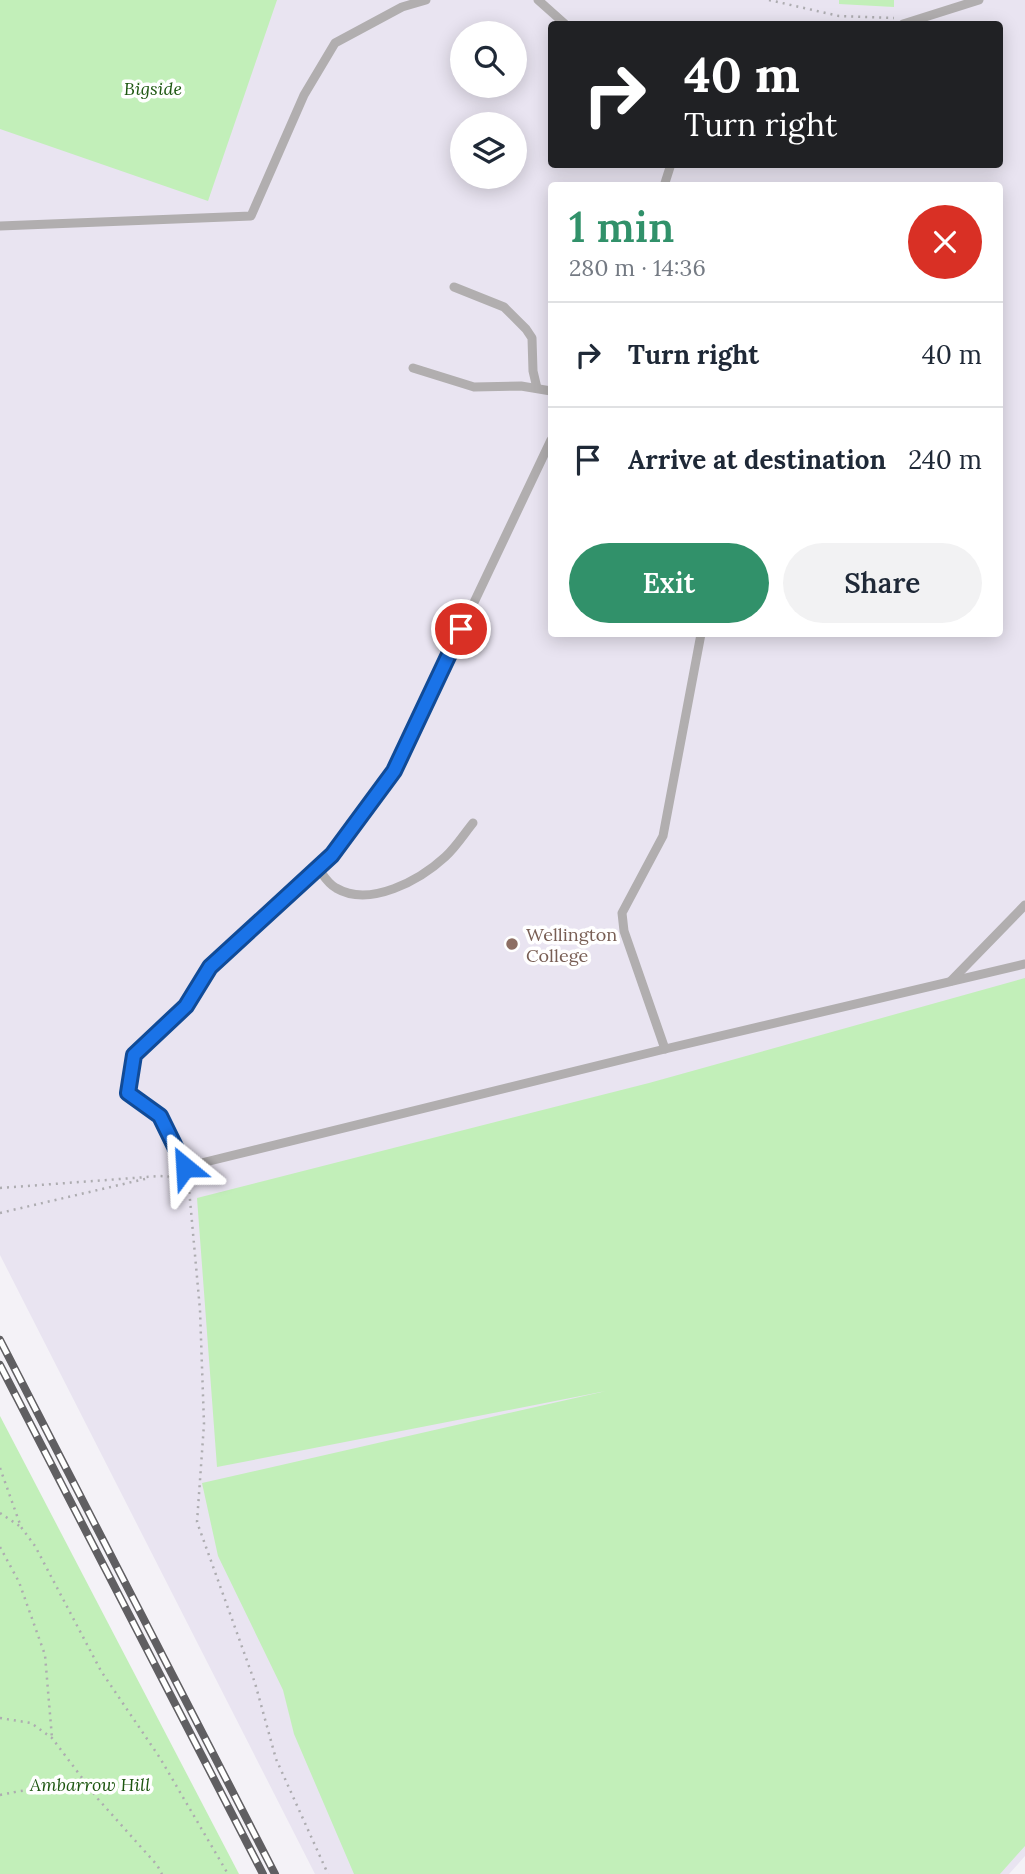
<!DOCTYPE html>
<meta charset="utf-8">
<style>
body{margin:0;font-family:Lora,serif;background:#f2f2f3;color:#1f2937;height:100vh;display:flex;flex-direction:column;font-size:26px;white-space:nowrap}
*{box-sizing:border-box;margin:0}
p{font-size:23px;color:#747a83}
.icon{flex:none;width:38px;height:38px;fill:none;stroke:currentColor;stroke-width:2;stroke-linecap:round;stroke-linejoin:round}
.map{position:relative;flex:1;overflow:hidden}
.panel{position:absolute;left:548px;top:182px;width:455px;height:455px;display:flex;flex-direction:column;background:#fff;border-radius:7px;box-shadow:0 4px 18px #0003}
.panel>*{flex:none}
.hud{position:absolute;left:548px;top:21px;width:455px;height:147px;border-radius:7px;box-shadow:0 4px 18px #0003;background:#202124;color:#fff;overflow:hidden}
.tools{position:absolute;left:450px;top:21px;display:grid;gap:14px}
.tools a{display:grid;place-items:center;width:77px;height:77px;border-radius:50%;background:#fff;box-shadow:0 4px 18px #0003;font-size:35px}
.pin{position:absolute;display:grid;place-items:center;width:60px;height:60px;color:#fff;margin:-30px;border:4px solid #fff;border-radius:50%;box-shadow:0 2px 7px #0007}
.me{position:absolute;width:77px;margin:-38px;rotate:333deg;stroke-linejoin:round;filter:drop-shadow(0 0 5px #0008)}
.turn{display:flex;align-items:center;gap:24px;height:147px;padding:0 21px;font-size:32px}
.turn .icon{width:91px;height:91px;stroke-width:2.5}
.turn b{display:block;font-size:49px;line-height:60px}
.round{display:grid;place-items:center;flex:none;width:74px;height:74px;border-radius:37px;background:#f2f2f3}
.overview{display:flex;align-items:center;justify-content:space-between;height:119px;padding:0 21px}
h1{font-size:42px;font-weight:600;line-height:52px;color:#31916a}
.button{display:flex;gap:14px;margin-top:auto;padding:14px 21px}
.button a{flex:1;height:80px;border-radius:42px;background:#31916a;color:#fff;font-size:28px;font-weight:600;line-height:80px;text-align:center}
.button a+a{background:#f2f2f3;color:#1f2937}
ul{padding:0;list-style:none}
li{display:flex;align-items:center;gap:21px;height:105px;padding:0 21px;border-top:2px solid #e0e1e3}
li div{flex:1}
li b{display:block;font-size:26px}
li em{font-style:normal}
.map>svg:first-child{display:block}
.built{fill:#e9e4f1;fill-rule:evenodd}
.green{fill:#c2efb9}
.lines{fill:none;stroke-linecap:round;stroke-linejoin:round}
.path{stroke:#adacb0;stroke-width:2.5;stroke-dasharray:2 5;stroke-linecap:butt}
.lane{stroke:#b1aeaf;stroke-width:9}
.rail-casing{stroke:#605f62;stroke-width:8}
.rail{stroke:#fff;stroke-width:5;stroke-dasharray:16;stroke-linecap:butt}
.route-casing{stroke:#114b97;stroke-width:18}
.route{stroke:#1a73e8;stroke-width:12}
.education-dot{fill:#8d6e63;stroke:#fff;stroke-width:2.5}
.labels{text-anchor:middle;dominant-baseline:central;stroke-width:7;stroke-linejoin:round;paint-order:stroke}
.park-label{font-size:18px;font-style:italic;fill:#1d5610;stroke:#fff}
.education-label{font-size:18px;fill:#785e54;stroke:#fff;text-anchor:start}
</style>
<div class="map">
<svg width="1025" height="1874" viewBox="0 0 1025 1874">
<rect width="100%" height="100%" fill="#f4f2f7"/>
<path class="built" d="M0 0H1025V1856L1009 1874H315L0 1255ZM551 24H999V164H551ZM462 33H514V86H462ZM462 124H514V177H462ZM551 186H999V634H551Z"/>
<g class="green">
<path d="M0 0H277L208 201 0 129Z"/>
<path d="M839 0H894V7L839 4Z"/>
<path d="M1025 978V1846L1000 1874H354L294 1734 283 1690 218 1556 202 1483 606 1391 217 1467 197 1198 649 1083Z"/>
<path d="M0 1416 239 1874H0Z"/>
</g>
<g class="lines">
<g class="path">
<path d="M769 0 839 16 894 18"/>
<path d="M188 1178 200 1310 204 1424 197 1522 255 1683 276 1759 328 1874"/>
<path d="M0 1188 160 1176 178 1177"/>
<path d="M0 1213 149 1178"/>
<path d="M0 1468 21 1527 35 1546 101 1671 160 1758 228 1874"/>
<path d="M0 1513 21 1527"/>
<path d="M0 1547 19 1582 45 1655 52 1738"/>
<path d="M0 1718 31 1723 52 1738 98 1799 157 1865 162 1874"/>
<path d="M0 1795C38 1787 54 1786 93 1792"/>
</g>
<g class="lane">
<path d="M538 0 565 24"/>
<path d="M903 24 979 0"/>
<path d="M664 186 671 164"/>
<path d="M0 226 251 216 304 95 335 43 402 7 426 0"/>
<path d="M454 287 504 307 526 329 532 338 533 371 537 388"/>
<path d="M413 368 474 387 521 386 551 391"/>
<path d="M551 440 394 771 332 855 210 966 186 1006 134 1055 128 1093 160 1116 185 1167 665 1049 1025 964"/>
<path d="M318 868C323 875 328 884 336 888 370 908 420 880 445 857 456 847 464 834 473 823"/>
<path d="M951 981 1025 905"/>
<path d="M665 1049 624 931 622 913 663 836 701 634"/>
</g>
<defs>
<g id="rail">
<path d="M0 1340 275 1874"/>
<path d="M0 1365 263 1874"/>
</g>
</defs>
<use href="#rail" class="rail-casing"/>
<use href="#rail" class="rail"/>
</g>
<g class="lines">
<defs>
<path id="route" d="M185 1167 160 1116 128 1093 134 1055 186 1006 210 967 332 855 394 771 461 629"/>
</defs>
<use href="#route" class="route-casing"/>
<use href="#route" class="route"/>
</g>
<circle class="education-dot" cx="512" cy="944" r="7"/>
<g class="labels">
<g class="park-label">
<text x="153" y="88">Bigside</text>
<text x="90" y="1784">Ambarrow Hill</text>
</g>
<g class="education-label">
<text x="526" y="934">Wellington<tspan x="526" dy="21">College</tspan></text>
</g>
</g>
</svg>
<div class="tools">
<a><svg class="icon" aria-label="search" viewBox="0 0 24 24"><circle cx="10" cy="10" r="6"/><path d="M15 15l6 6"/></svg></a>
<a><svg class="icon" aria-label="layers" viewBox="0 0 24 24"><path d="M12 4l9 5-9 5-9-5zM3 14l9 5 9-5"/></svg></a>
</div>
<div class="pin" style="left:461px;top:629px;background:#d93025"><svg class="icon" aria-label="arrive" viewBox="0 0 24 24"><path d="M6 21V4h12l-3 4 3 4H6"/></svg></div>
<svg class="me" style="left:185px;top:1167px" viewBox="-20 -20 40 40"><path d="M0-17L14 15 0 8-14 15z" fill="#1a73e8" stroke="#fff" stroke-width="4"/></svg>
<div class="hud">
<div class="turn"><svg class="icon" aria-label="right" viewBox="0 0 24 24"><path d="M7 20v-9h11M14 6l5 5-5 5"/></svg><div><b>40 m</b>Turn right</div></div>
</div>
<section class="panel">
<div class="overview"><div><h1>1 min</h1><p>280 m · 14:36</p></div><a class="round" style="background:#d93025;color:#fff"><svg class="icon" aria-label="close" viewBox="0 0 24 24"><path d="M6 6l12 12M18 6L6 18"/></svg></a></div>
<ul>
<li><svg class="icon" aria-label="right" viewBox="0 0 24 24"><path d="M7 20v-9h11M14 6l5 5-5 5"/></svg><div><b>Turn right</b></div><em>40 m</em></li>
<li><svg class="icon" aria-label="arrive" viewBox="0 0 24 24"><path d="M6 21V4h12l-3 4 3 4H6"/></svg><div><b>Arrive at destination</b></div><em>240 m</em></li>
</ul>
<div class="button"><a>Exit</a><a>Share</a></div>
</section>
</div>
